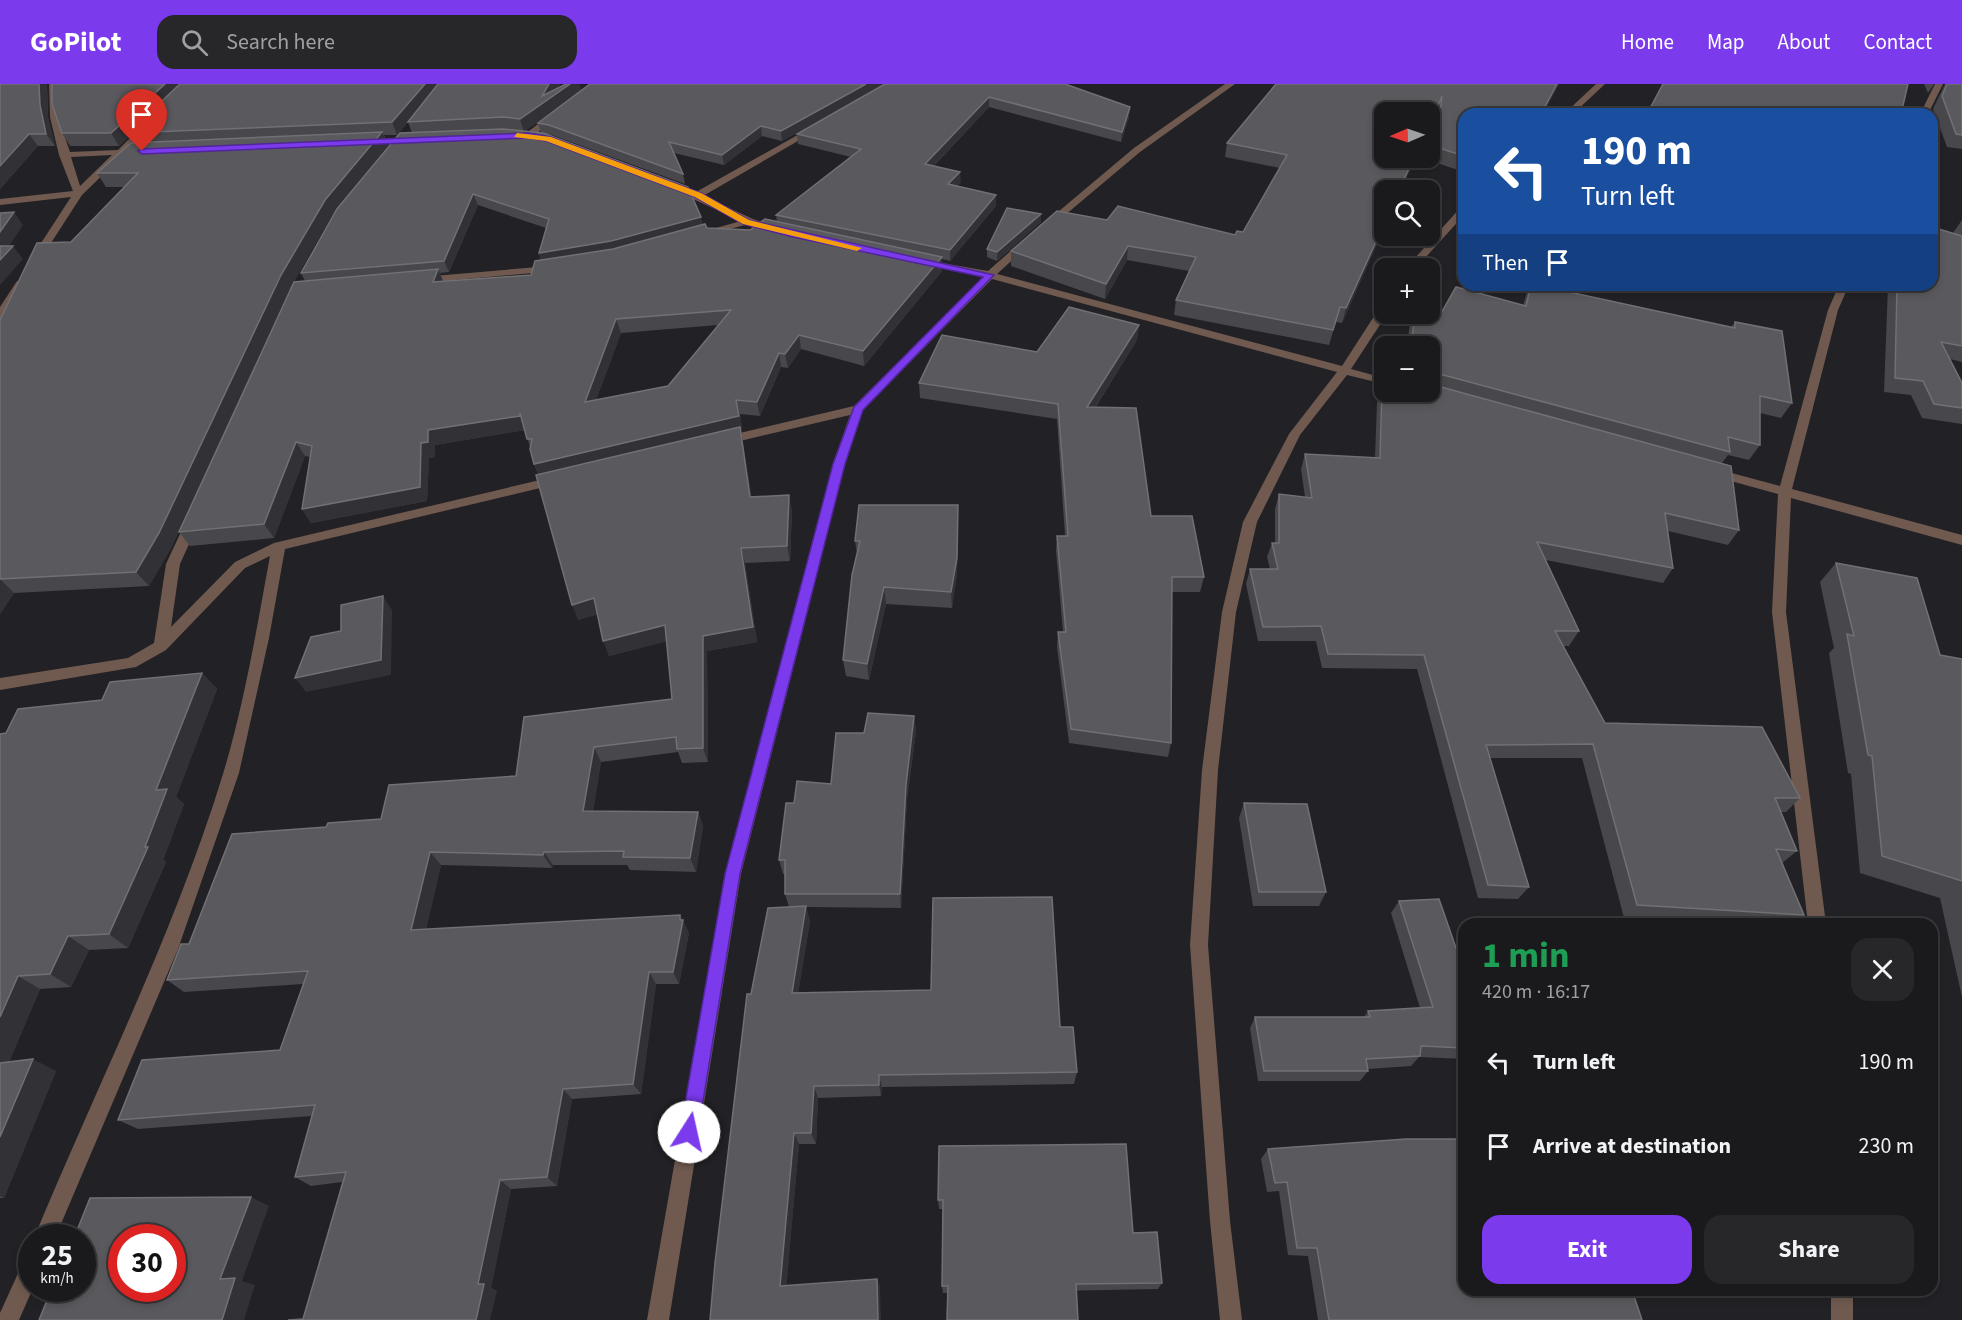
<!DOCTYPE html>
<meta charset="utf-8">
<style>
body{margin:0;font-family:"Source Sans 3",sans-serif;background:#272629;color:#f1f3f6;height:100vh;display:flex;flex-direction:column;font-size:22px;white-space:nowrap}
*{box-sizing:border-box;margin:0}
p{font-size:20px;color:#9fa0a3}
.icon{flex:none;width:33px;height:33px;fill:none;stroke:currentColor;stroke-width:2;stroke-linecap:round;stroke-linejoin:round}
.map{position:relative;flex:1;overflow:hidden}
.panel{position:absolute;left:1458px;top:834px;width:480px;height:378px;display:flex;flex-direction:column;background:#1a191c;border-radius:18px;box-shadow:0 3px 9px #0003,0 0 0 2px #38383b}
.panel>*{flex:none}
.top-card{position:absolute;left:1458px;top:24px;width:480px;height:183px;border-radius:18px;box-shadow:0 3px 9px #0003,0 0 0 2px #38383b;background:#1a4fa0;color:#fff;overflow:hidden}
.needle{width:39px;rotate:268deg}
.buttons{position:absolute;left:1374px;top:18px;display:grid;gap:12px}
.buttons a{display:grid;place-items:center;width:66px;height:66px;border-radius:12px;background:#1a191c;box-shadow:0 3px 9px #0003,0 0 0 2px #38383b;font-size:30px}
.speed{position:absolute;left:18px;top:1140px;display:flex;gap:12px;font-size:30px;font-weight:700;text-align:center}
.speed>*{display:grid;place-content:center;width:78px;height:78px;border-radius:50%;background:#1a191c;box-shadow:0 3px 9px #0003,0 0 0 2px #38383b;line-height:1}
.speed small{font-size:15px;font-weight:400}
.speed .limit{border:9px solid #d22;background:#fff;color:#111}
.pin{position:absolute;display:grid;place-items:center;width:51px;height:51px;color:#fff;margin:-62px -26px;border-radius:50% 50% 50% 0;rotate:-45deg;box-shadow:0 0 6px #0007}
.pin .icon{rotate:45deg}
.me{position:absolute;width:66px;margin:-33px;rotate:10deg;stroke-linejoin:round;filter:drop-shadow(0 0 4px #0008)}
.turn{display:flex;align-items:center;gap:21px;height:126px;padding:0 24px;font-size:27px}
.turn .icon{width:78px;height:78px;stroke-width:2.5}
.turn b{display:block;font-size:42px;line-height:51px}
.then{display:flex;align-items:center;height:57px;padding:0 24px;background:#0003;gap:12px;font-size:22px}
.round{display:grid;place-items:center;flex:none;width:63px;height:63px;border-radius:18px;background:#272629}
.headline{display:flex;align-items:center;justify-content:space-between;height:102px;padding:0 24px}
h1{font-size:36px;font-weight:700;line-height:45px;color:#1e9e55}
.cta{display:flex;gap:12px;margin-top:auto;padding:12px 24px}
.cta a{flex:1;height:69px;border-radius:18px;background:#7c3aed;color:#fff;font-size:24px;font-weight:700;line-height:69px;text-align:center}
.cta a+a{background:#272629;color:#f1f3f6}
ul{padding:0;list-style:none}
li{display:flex;align-items:center;gap:18px;height:84px;padding:0 24px}
li div{flex:1}
li b{display:block;font-size:22px}
li em{font-style:normal}
header{display:flex;align-items:center;gap:36px;box-sizing:border-box;height:84px;padding:0 30px;background:#7c3aed;color:#fff}
header strong{font-size:28px}
nav{display:flex;gap:33px;margin-inline-start:auto;font-size:21px}
.search{width:420px;height:54px;background:#272629;display:flex;align-items:center;gap:15px;box-sizing:border-box;padding:0 21px;border-radius:18px;color:#9fa0a3;font-size:22px}
.map>svg:first-child{display:block}
.lines{fill:none;stroke-linecap:round;stroke-linejoin:round}
.minor{fill:#705a50;fill-rule:evenodd}
.wall{fill:#48474b;fill-rule:evenodd}
.shaded-wall{fill:#323135}
.building{fill:#5a595d;stroke:#717074;stroke-width:1.5;fill-rule:evenodd}
.route{fill:#7c3aed;stroke:#51269a;stroke-width:1.5}
.slow{fill:#f59e0b}
</style>
<header>
<strong>GoPilot</strong>
<div class="search"><svg class="icon" aria-label="search" viewBox="0 0 24 24"><circle cx="10" cy="10" r="6"/><path d="M15 15l6 6"/></svg>Search here</div>
<nav><a>Home</a><a>Map</a><a>About</a><a>Contact</a></nav>
</header>
<div class="map">
<svg width="1962" height="1236" viewBox="0 0 1962 1236">
<rect width="100%" height="100%" fill="#222125"/>
<g class="lines">
<g class="minor">
<path d="M49 0H57L58 33 70 68 118 66 144 40 151 42 128 65H144V69L123 71 82 111 40 176 35 179 30 176 71 113 0 121V115L73 107 59 71 50 33ZM112 71 80 102 71 73Z"/>
<path d="M1225 0H1235L1140 68 1052 142H1046V138L1134 64Z"/>
<path d="M1596 0H1605L1573 30H1564Z"/>
<path d="M1935 0H1943L1928 30H1920Z"/>
<path d="M551 30 558 32 531 54H525V50Z"/>
<path d="M810 44 817 46 703 112 753 135 779 144V148L749 140 698 153V149L741 137 669 104V100H675L696 108Z"/>
<path d="M417 54V58L414 59 366 61 362 58 366 55Z"/>
<path d="M1464 122V131L1416 184H1406L1461 123Z"/>
<path d="M1022 157 1031 159 997 190 1342 282 1380 223 1384 222V230H1387L1351 285 1384 294V300L1347 291 1300 351 1257 438 1236 528 1218 686 1208 861 1230 1137 1242 1236H1220L1210 1137 1190 861 1202 686 1222 528 1243 438 1289 350 1337 288 992 195 863 326 845 380 741 790 669 1236H647L725 790 833 380 850 331 723 361 717 357 723 353 854 322 983 193 919 179V175L988 187Z"/>
<path d="M550 182 554 183V187L422 199 417 196 422 193Z"/>
<path d="M17 197 26 199 4 233 0 234V223Z"/>
<path d="M1839 201H1849L1838 226 1792 405 1962 451V461L1791 414 1786 528 1826 840H1808L1772 528 1778 410 1709 391 1707 388 1713 384 1780 402 1828 226Z"/>
<path d="M557 392 563 396 561 399 285 465 269 554 239 689 178 865 55 1154H34C98 999 174 850 223 690 244 621 257 543 270 472L245 484 166 566 136 583 0 606V594L128 574 154 559 166 480 187 435 192 434 199 438 180 480 171 543 235 478 274 459Z"/>
<path d="M32 1171 33 1204 19 1236H0V1229L25 1174Z"/>
<rect x="1831" y="1206" width="22" height="30"/>
</g>
</g>
<g class="wall">
<path d="M0 0H47L48 33 55 62H38L0 105Z"/>
<path d="M52 0H560L557 4 566 0H579L581 6 590 0H884L782 57 762 52 724 81 674 69 683 90 685 100 552 51 545 50 703 141 707 144 750 146 777 138 776 131 851 73 798 60 797 50 885 0H1065L1129 33 1121 58 989 23 934 82 961 98 957 102 996 122 950 177 942 175V187L864 282 801 265 788 284 781 283 760 332 740 330 742 346H741L751 413 792 426 790 477 745 479 757 558 707 567 708 678 682 679 678 668 601 678 593 727 698 728 703 742 696 788 630 786 627 781H553L552 784 441 781 426 845 680 831 689 849 679 900H656L641 1010 572 1015 557 1102 511 1105 491 1204 497 1207 303 1235 342 1098 311 1102 295 1093 312 1032 138 1045 118 1036 280 966 303 900 184 908 167 896 189 860 326 743 381 735 516 692 672 615 667 557 609 572 597 530 578 536 538 390 534 380 530 363 525 346 435 361V373L429 374 427 417 311 439 302 425 310 373 305 372 274 454 190 462 179 448 305 197 301 189 412 49 408 38 397 51H384L388 61 332 131 289 206 171 464 149 502 14 509 0 530V236L71 158 125 103H106L97 89 134 59 130 52 119 62H70L62 49ZM578 9 538 39 541 49 525 47ZM478 121 546 144 539 169 541 176 531 191 443 197 440 189 449 188ZM718 241 668 302 596 316 621 249Z"/>
<path d="M1276 0H1559L1543 30H1464V88L1431 77 1437 26 1384 106V144L1342 239 1336 238 1329 261 1174 231 1176 216 1189 187 1127 176 1105 215 1011 182V167L1107 136 1235 151 1243 148 1280 84 1225 73 1227 59Z"/>
<path d="M1924 0H1934L1928 9Z"/>
<path d="M1945 0H1962V65L1947 63 1933 25Z"/>
<path d="M1041 130V138L997 177 987 173V165Z"/>
<path d="M1962 136V278L1950 275 1962 324V340L1922 334 1911 311 1884 308 1888 201H1932L1953 149Z"/>
<path d="M1529 201H1571L1569 208 1731 243 1735 238 1792 319 1781 334 1760 329V361L1749 376 1728 371 1722 379 1739 446 1728 461 1668 447 1673 484 1663 499 1546 476 1579 547 1569 562H1563L1605 639 1800 714 1786 728H1781L1797 767 1782 779 1804 831 1793 840H1731L1624 834 1582 674H1490L1529 803 1518 815 1478 814 1417 585 1322 584 1316 557H1258L1246 500 1250 485H1270L1267 473 1272 459H1275V425L1279 410 1305 413 1301 385 1305 370 1375 374 1377 319 1382 303 1384 308H1430V262H1407L1411 230H1430L1440 231 1523 222Z"/>
<path d="M1139 241 1137 256 1095 324 1151 432 1204 493 1200 508H1172L1171 659 1168 673 1069 659 1057 563 1058 548H1063L1056 467 1057 452H1065L1057 335 920 314 919 299Z"/>
<path d="M958 438 957 490 952 524 886 520 869 596 846 592 843 576 857 469 855 457Z"/>
<path d="M1836 479 1940 571 1962 575V913L1940 814 1860 789 1851 690 1848 689 1829 569 1834 564 1820 498Z"/>
<path d="M202 589 217 605 176 713 184 720 163 776 166 778 128 864 89 866 71 903 40 905 9 978 56 987 4 1114H0V650L6 649 102 616Z"/>
<path d="M914 632 916 647 907 716 901 824 806 823 810 837 798 909 1060 943 1077 988 1074 1000 882 1003 881 1012 818 1014 816 1060H799L786 1202H880L710 1236 751 910 789 823 785 810V790H783L779 776 794 719 831 700 864 649Z"/>
<path d="M1244 719 1326 808 1319 822H1253L1239 734Z"/>
<path d="M1399 817 1464 887V975L1419 973 1411 982 1368 985V987L1360 997H1258L1250 944 1255 933H1364L1368 927 1420 924 1391 829Z"/>
<path d="M939 1062 1133 1149 1162 1199 1158 1205 943 1209 942 1202 943 1125H939L938 1116Z"/>
<path d="M1268 1065 1464 1206 1642 1236H1318L1308 1172 1288 1171 1279 1107 1267 1108 1261 1075Z"/>
<path d="M1743 1206H1808V1207L1786 1214Z"/>
</g>
<g class="shaded-wall">
<path d="M39 0H47L48 33 55 62 46 50 40 21Z"/>
<path d="M165 0H186L128 49 130 52 119 62 111 49Z"/>
<path d="M425 0H440L397 51 392 38Z"/>
<path d="M549 0H560L553 12 570 0H579L581 6 524 48 520 35 542 12Z"/>
<path d="M866 0H884L782 57 781 47Z"/>
<path d="M1557 0H1559L1543 30H1541Z"/>
<path d="M1442 12 1437 26 1430 44V40Z"/>
<path d="M989 13V23L926 90 925 80Z"/>
<path d="M1130 23 1129 33 1121 58 1122 48Z"/>
<path d="M761 42 762 52 724 81 722 71Z"/>
<path d="M382 48 388 61 332 131 289 206 171 464 149 502 136 488 281 191 325 116Z"/>
<path d="M29 50 38 62 0 105V82Z"/>
<path d="M1414 74H1416L1401 106H1399Z"/>
<path d="M960 88 961 98 949 110 948 100Z"/>
<path d="M473 110 478 121 449 188 444 177Z"/>
<path d="M996 111V122L950 177V166Z"/>
<path d="M14 128 23 141 2 173 13 162 23 175 0 201V148Z"/>
<path d="M1041 130V138L997 177V168Z"/>
<path d="M701 133 704 144 615 169 543 180 539 169Z"/>
<path d="M1384 140V144L1342 239 1346 224Z"/>
<path d="M1128 162 1127 176 1105 215 1106 200Z"/>
<path d="M942 173V187L864 282 863 267Z"/>
<path d="M438 185 444 200 433 198Z"/>
<path d="M616 235 621 249 590 332 585 318Z"/>
<path d="M1139 241 1137 256 1085 339 1087 323Z"/>
<path d="M799 251 801 265 788 284 785 270Z"/>
<path d="M779 269 781 283 760 332 757 318Z"/>
<path d="M1436 289 1431 304H1430V290Z"/>
<path d="M736 316 740 330 742 346H741L754 428 540 394 534 380Z"/>
<path d="M520 329 526 346 435 361V373L429 374 427 417 311 439 302 425 421 359 428 346Z"/>
<path d="M296 358 305 372 274 454 264 440Z"/>
<path d="M789 411 792 426 790 477 787 462Z"/>
<path d="M958 421 957 490 952 524 951 508Z"/>
<path d="M741 464 745 479 757 558 707 567 708 678 703 664V552Z"/>
<path d="M0 495 14 509 0 530Z"/>
<path d="M884 503 886 520 869 596 867 580Z"/>
<path d="M383 512 392 526 391 591 306 608 295 594Z"/>
<path d="M594 514 600 530 578 536 572 521Z"/>
<path d="M665 541 671 556 609 572 603 557Z"/>
<path d="M202 589 217 605 176 713 184 720 163 776 166 778 128 864 109 850 156 706Z"/>
<path d="M914 632 916 647 907 716 901 824 900 810 906 701Z"/>
<path d="M594 663 601 678 591 741 583 727Z"/>
<path d="M698 728 703 742 696 788 690 774Z"/>
<path d="M430 768 441 781 423 858 411 846Z"/>
<path d="M544 768 553 781 552 784 543 771Z"/>
<path d="M806 822 810 837 796 923 792 909Z"/>
<path d="M680 831 689 849 679 900 673 888Z"/>
<path d="M68 852 89 866 71 903 50 890Z"/>
<path d="M649 888 656 900 641 1010 633 1000Z"/>
<path d="M18 892 40 905 3 993 0 992V933Z"/>
<path d="M33 975 56 987 4 1114 0 1112V1053Z"/>
<path d="M879 991 882 1003 881 1012 879 1001Z"/>
<path d="M814 1002 818 1014 816 1060 811 1049Z"/>
<path d="M563 1005 572 1015 557 1102 547 1093Z"/>
<path d="M794 1049 799 1060 786 1209 780 1202Z"/>
<path d="M500 1096 511 1105 491 1204 497 1207 490 1236H476L478 1200Z"/>
<path d="M251 1113 269 1122 242 1197 255 1201 244 1236H222L220 1195Z"/>
<path d="M877 1195 880 1202 881 1236H878Z"/>
</g>
<g class="building">
<path d="M0 0H39L40 21 46 50H29L0 82Z"/>
<path d="M52 0H165L111 49H62L52 20Z"/>
<path d="M180 0H425L392 38 128 49Z"/>
<path d="M438 0H549L542 12 566 0H570L520 35 503 33 408 38Z"/>
<path d="M590 0H866L781 47 761 42 722 71 669 58 683 90 549 41 538 39Z"/>
<path d="M885 0H1065L1130 23 1122 48 989 13 925 80 960 88 948 100 996 111 950 166 776 131 861 65 797 50Z"/>
<path d="M1276 0H1557L1541 30H1464V72L1436 63 1442 12 1430 40V28H1384V74H1414L1399 106H1384V140L1346 224 1340 223 1333 246 1176 216 1196 173 1128 162 1106 200 1011 167 1057 127 1107 136 1118 122 1235 151 1237 147 1243 148 1287 71 1227 59Z"/>
<path d="M1663 0H1908L1901 30H1876L1868 28 1869 30H1647Z"/>
<path d="M1947 0H1962V51L1956 50 1942 12Z"/>
<path d="M503 45 543 49 688 103 701 133 611 157 539 169 549 135 473 110 444 177 301 189 337 125 400 49Z"/>
<path d="M382 48 325 116 281 191 159 449 136 488 0 495V236L37 159 71 158 138 89H97L131 59Z"/>
<path d="M1007 124 1041 130 997 168 987 165Z"/>
<path d="M14 128 0 148V129Z"/>
<path d="M765 135 942 173 863 267 799 251 785 270 779 269 757 318 736 316 739 332 534 380 530 365 532 355H527L520 329V332L428 346V358L421 359 420 403 302 425 312 362 296 358 264 440 179 448 294 198 438 185 433 198 531 191 535 177 613 165 705 140 707 144 750 146ZM731 226 668 302 585 318 616 235Z"/>
<path d="M1932 143 1962 152V262L1941 258 1962 299V324L1934 320 1923 297 1895 294 1897 201H1932Z"/>
<path d="M0 162H13L0 176Z"/>
<path d="M1531 201H1571L1569 208 1735 244V238L1782 247 1792 319 1760 312V361L1728 353 1730 368 1436 289 1430 290V262H1411L1415 230H1430V203L1439 204 1440 231 1456 203 1526 222Z"/>
<path d="M1069 223 1139 241 1087 323 1136 324 1151 432H1192L1204 493H1172L1171 659 1071 645 1058 548H1066L1057 452H1068L1058 320 919 299 942 251 1037 268Z"/>
<path d="M1430 300 1731 382 1739 446 1665 429 1673 484 1537 458 1579 547H1555L1605 639 1762 643 1800 714H1775L1797 767 1776 765 1804 831 1637 821 1593 660 1486 661 1529 803 1488 801 1424 571 1328 570 1321 542 1263 543 1250 485H1278L1272 459H1279V410L1312 414 1305 370 1380 374 1382 303 1384 304V308H1430Z"/>
<path d="M740 343 750 413 789 411 787 462 741 464 753 543 703 552V664L677 665 676 653 594 663 583 727 698 728 690 774 623 773 624 767 544 768 543 771 430 768 411 846 680 831V836H683L673 888H649L633 1000 563 1005 547 1093 500 1096 478 1200H484L476 1236H288L303 1235 346 1088 295 1093 315 1021 118 1036 142 976 280 966 308 887 167 896 181 860H189L232 750 326 743 328 739 381 735 389 701 516 692 524 633 672 615 665 541 603 557 594 514 572 521 536 391Z"/>
<path d="M859 421H958L957 474 951 508 884 503 867 580 843 576 852 491 860 457H855Z"/>
<path d="M1836 479 1917 494 1940 571 1962 575V797L1882 772 1872 672 1868 671 1847 550 1854 552Z"/>
<path d="M383 512 381 576 295 594 311 553 341 547V521Z"/>
<path d="M202 589 156 706 167 705 145 763H148L109 850 68 852 50 890 18 892 0 933V650L6 649 18 625 102 616 110 598Z"/>
<path d="M868 629 914 632 906 701 900 810H785V776H779L786 719H794L797 697 831 700 836 649H864Z"/>
<path d="M1244 719 1307 720 1326 808H1259Z"/>
<path d="M1052 813 1060 943H1073L1077 988 879 991V1001L814 1002 811 1049H794L780 1202 877 1195 878 1236H710L715 1179 747 910H751L768 824 806 822 792 909 931 906 933 814Z"/>
<path d="M1439 815 1464 887V964L1421 962 1420 972 1366 975 1368 987H1264L1255 933H1370L1368 927 1433 923 1399 817Z"/>
<path d="M33 975 0 1053V979Z"/>
<path d="M1406 1055H1464V1206H1632L1642 1236H1329L1317 1164H1297L1287 1098 1275 1099 1268 1065Z"/>
<path d="M1126 1060 1133 1149 1157 1148 1162 1199 1076 1200 1078 1236H947L948 1202H942L943 1116H938L939 1062Z"/>
<path d="M251 1113 220 1195 235 1194 222 1236H39L52 1204H82V1154H74L90 1114ZM122 1154H172V1204H122Z"/>
</g>
<path class="route" d="M528 49 551 53 701 109 749 136 994 191 863 326 845 380 740 790 698 1048 696 1055 689 1057 683 1055 680 1048 725 790 833 380 854 323 983 193 793 153 743 140 695 113 546 57 528 54 142 70 138 67 142 65Z"/>
<path class="slow" d="M517 49 551 53 701 109 749 136 862 164 857 167 743 140 695 113 546 57 514 53Z"/>
</svg>
<div class="buttons">
<a><svg class="needle" viewBox="-14 -14 28 28"><path d="M0-13l5 13h-10z" fill="#e53935"/><path d="M0 13l5-13h-10z" fill="#9fa0a3"/></svg></a>
<a><svg class="icon" aria-label="search" viewBox="0 0 24 24"><circle cx="10" cy="10" r="6"/><path d="M15 15l6 6"/></svg></a>
<a>+</a>
<a>−</a>
</div>
<div class="speed"><div>25<small>km/h</small></div><div class="limit">30</div></div>
<div class="pin" style="left:142px;top:67px;background:#d93025"><svg class="icon" aria-label="arrive" viewBox="0 0 24 24"><path d="M6 21V4h12l-3 4 3 4H6"/></svg></div>
<svg class="me" style="left:689px;top:1048px" viewBox="-20 -20 40 40"><circle r="19" fill="#fff"/><path d="M0-13L10 11 0 6-10 11z" fill="#7c3aed"/></svg>
<div class="top-card">
<div class="turn"><svg class="icon" aria-label="left" viewBox="0 0 24 24"><path d="M17 20v-9H6M10 6l-5 5 5 5"/></svg><div><b>190 m</b>Turn left</div></div>
<div class="then">Then<svg class="icon" aria-label="arrive" viewBox="0 0 24 24"><path d="M6 21V4h12l-3 4 3 4H6"/></svg></div>
</div>
<section class="panel">
<div class="headline"><div><h1>1 min</h1><p>420 m · 16:17</p></div><a class="round"><svg class="icon" aria-label="close" viewBox="0 0 24 24"><path d="M6 6l12 12M18 6L6 18"/></svg></a></div>
<ul>
<li><svg class="icon" aria-label="left" viewBox="0 0 24 24"><path d="M17 20v-9H6M10 6l-5 5 5 5"/></svg><div><b>Turn left</b></div><em>190 m</em></li>
<li><svg class="icon" aria-label="arrive" viewBox="0 0 24 24"><path d="M6 21V4h12l-3 4 3 4H6"/></svg><div><b>Arrive at destination</b></div><em>230 m</em></li>
</ul>
<div class="cta"><a>Exit</a><a>Share</a></div>
</section>
</div>
